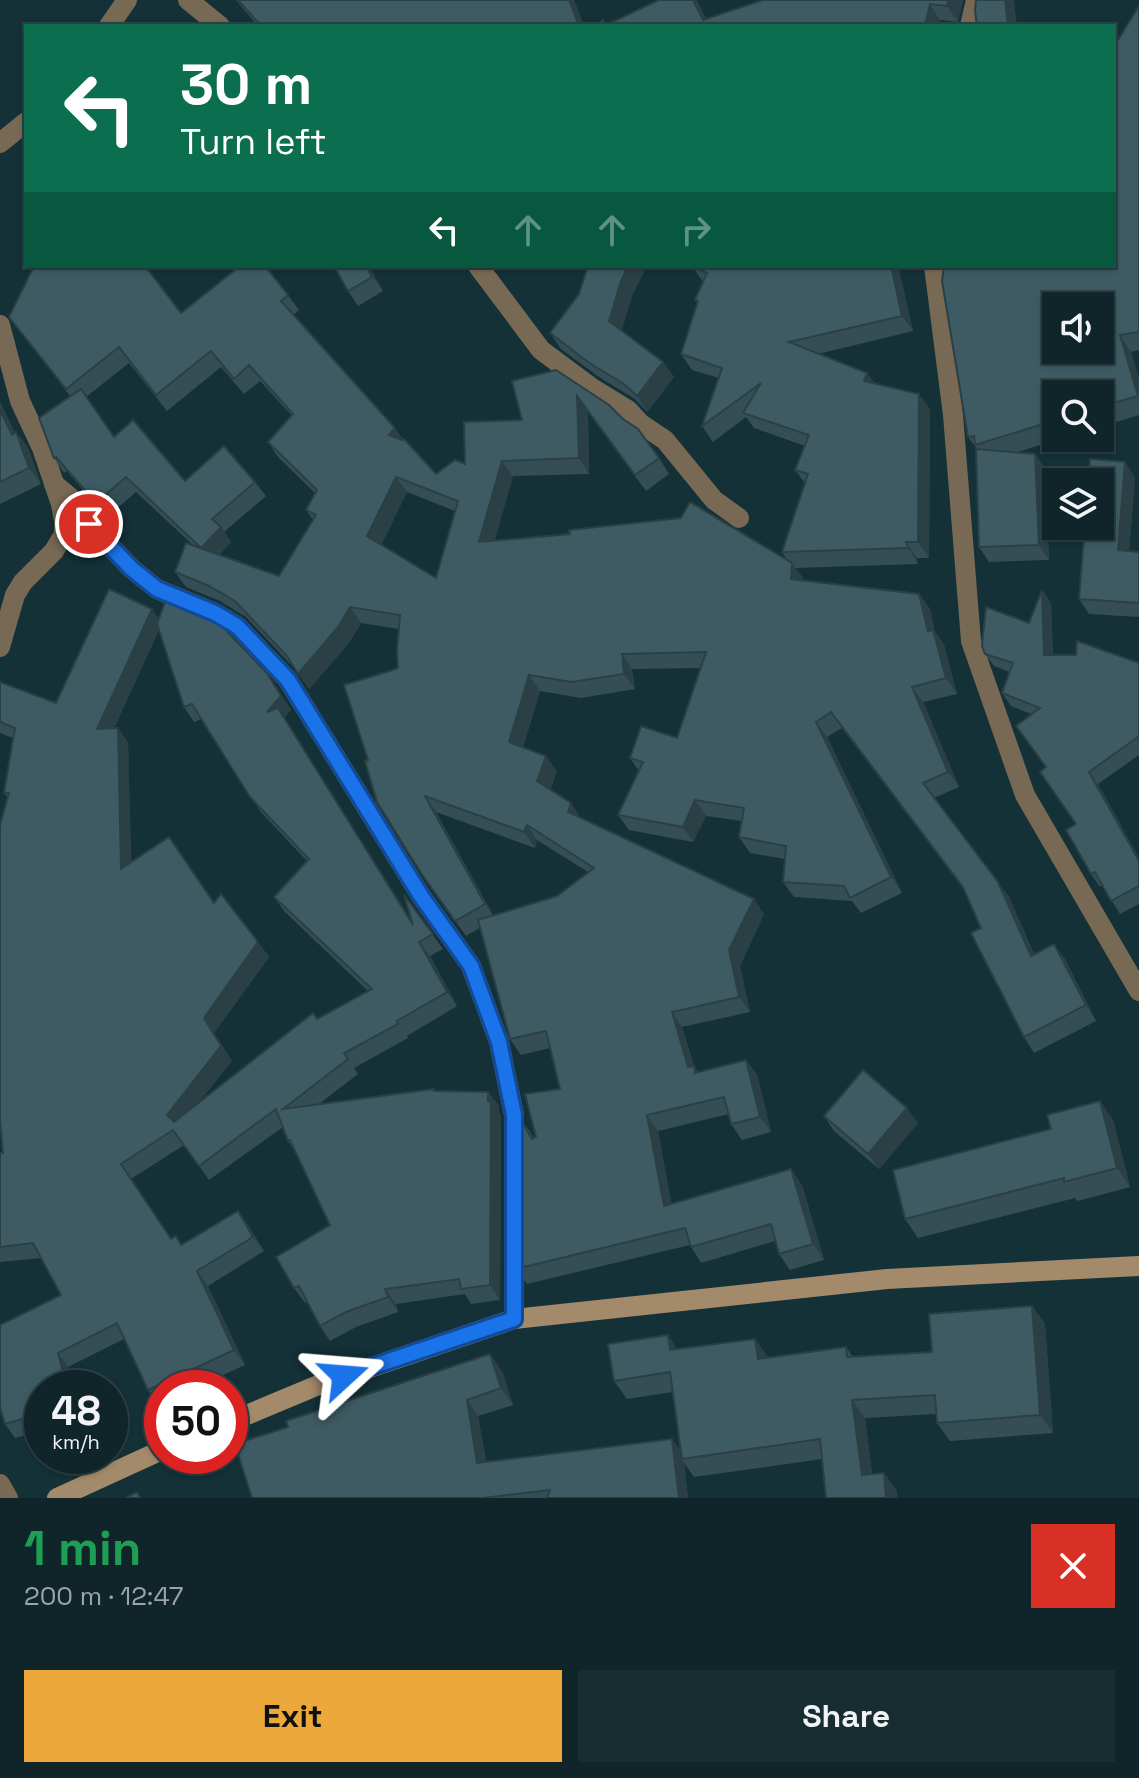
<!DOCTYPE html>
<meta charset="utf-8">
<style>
body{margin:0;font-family:"Space Grotesk",sans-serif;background:#182d32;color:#f1f3f6;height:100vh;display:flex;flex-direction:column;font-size:30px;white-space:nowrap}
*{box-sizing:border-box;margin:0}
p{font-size:26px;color:#9ba5a8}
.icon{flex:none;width:44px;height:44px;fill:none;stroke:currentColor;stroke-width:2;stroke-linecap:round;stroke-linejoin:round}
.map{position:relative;height:1498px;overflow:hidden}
.sheet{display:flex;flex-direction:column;background:#0f252a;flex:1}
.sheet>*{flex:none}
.guide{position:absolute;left:24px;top:24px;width:1092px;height:244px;border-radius:0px;box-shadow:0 2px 6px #0004,0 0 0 2px #2f4247;background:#0b6e4f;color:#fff;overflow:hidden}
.controls{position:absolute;left:1042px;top:292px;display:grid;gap:16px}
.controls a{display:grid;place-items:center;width:72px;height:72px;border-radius:0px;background:#0f252a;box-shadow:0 2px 6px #0004,0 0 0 2px #2f4247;font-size:40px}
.speed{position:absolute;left:24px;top:1370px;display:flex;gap:16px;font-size:40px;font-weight:700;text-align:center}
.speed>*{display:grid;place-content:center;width:104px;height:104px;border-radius:50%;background:#0f252a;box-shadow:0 2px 6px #0004,0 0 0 2px #2f4247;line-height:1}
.speed small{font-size:20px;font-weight:400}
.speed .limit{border:12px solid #d22;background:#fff;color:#111}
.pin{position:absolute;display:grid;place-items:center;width:68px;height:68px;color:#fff;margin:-34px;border:4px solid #fff;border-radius:50%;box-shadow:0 2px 8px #0007}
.me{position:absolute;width:88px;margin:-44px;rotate:71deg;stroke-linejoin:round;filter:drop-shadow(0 0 6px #0008)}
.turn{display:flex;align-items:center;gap:28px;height:168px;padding:0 24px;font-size:36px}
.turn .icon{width:104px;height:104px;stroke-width:2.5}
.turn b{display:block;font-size:56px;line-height:68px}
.lanes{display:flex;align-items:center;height:76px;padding:0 24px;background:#0003;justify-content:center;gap:40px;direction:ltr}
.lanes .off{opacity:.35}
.round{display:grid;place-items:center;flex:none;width:84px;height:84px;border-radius:0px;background:#182d32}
.head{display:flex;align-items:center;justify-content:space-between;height:136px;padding:0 24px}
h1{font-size:48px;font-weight:700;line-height:60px;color:#1e9e55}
.action{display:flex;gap:16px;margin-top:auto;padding:16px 24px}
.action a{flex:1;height:92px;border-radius:0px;background:#eda83b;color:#111;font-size:32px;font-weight:700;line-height:92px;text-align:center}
.action a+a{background:#182d32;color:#f1f3f6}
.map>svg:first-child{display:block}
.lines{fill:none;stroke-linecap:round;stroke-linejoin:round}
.street{stroke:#786954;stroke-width:20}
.secondary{stroke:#a38a6a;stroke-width:20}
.wall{fill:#354e55;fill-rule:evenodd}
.shaded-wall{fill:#2b4045}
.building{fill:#3e5b63;stroke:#2b4045;stroke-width:2;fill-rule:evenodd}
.route-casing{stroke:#114b97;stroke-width:20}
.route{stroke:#1a73e8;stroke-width:14}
</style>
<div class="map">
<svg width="1139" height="1498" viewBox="0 0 1139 1498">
<rect width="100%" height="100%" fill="#143138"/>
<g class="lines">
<g class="street">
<path d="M188 0 220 26"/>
<path d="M109 26 127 0"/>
<path d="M970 26 976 0"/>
<path d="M0 143 26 122"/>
<path d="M478 266 541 350 592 388 628 410 641 424 665 440 714 500 739 518"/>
<path d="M934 266 953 415 971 641 1025 795 1139 991"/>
<path d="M0 325 20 401 42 448 61 504 64 521V534L54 551 23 582 15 595 0 647"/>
<path d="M54 484 72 499 89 524 132 569 157 589 215 613 237 626 288 680 421 896 471 966 499 1042 514 1115V1319"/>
<path d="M0 1484 8 1498"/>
</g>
<g class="secondary">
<path d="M230 1422 316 1386 514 1319 887 1279 1139 1266"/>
<path d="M57 1498 162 1450"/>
</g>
</g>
<g class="wall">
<path d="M236 0H574L584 26H258Z"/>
<path d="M659 0H696L706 19 963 0 958 22 940 20 939 26H595L606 25Z"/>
<path d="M1139 6V350L1131 352 1139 378V415L1100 427V394H1056V438H1063L1014 453 1035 454 1045 469 1049 560 989 562 979 547 977 449 968 437 1114 266 1118 40Z"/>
<path d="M334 266H369L383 291 358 306 348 291Z"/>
<path d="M692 266H900L899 270 913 331 818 354 867 373 875 384 930 409 929 558H917L918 564 795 568 803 578V580L919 594 930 609 935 632 944 645 957 694 923 702 959 787 934 798 1009 897 1034 954 1065 959 1096 1021 1034 1053 1024 1037 981 928 964 890 842 728 827 737 902 893 861 913 852 901 794 897 783 882 785 859 750 853 739 837 742 821 706 816 693 842 629 830 618 815 639 771 630 758 677 738 700 668 632 669 635 689 581 698 540 691 523 747 557 771 550 790 581 819 764 914 740 966 750 1012 682 1027 694 1066 698 1072 746 1060 757 1075 771 1132 742 1140 731 1124 729 1114 658 1131 671 1204 802 1185 824 1260 790 1270 779 1254 775 1241 701 1263 690 1245 527 1284 516 1269 527 1127 534 1138 536 1137 560 1089 550 1048 521 1055 510 1039 480 928 466 936 421 873 368 760 396 669 398 667 399 629 361 623 349 643 309 689 294 668 246 617 220 601 186 587 175 572 193 545 136 492 106 518 67 471 64 473 54 458 70 396 9 317 181 313 288 295 299 310 293 315 395 428 403 440 436 474 465 464 522 420 556 370 659 458 669 474 646 491 588 412 589 474 513 476 494 541 787 560 782 552 805 483 795 470 805 446 754 428 746 417 713 442 702 426 719 378 692 370 681 354 698 303 695 300 703 282ZM129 363 167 411 221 367 244 394 260 381 292 416 268 442 278 457 315 493 306 510 313 520 279 576 219 555 231 542 224 532 266 496 255 482 185 481 114 437 86 397ZM407 492 455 511 436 578 381 545ZM436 812 535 848 537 840 588 872 557 896 493 915Z"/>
<path d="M579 294 632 296 621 331 663 362 674 377 647 412 635 399 599 377 561 349 550 333Z"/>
<path d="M0 402 15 433 16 432 28 448 41 484 0 504Z"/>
<path d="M1135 477 1129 551 1139 552V617L1089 614 1079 599Z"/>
<path d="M1042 590 1051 603 1053 655 1139 663V755L1098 784 1139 858V904L1120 914 1102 885 1100 887 1091 874 1076 824 1046 767 1031 714 1011 706 1002 693 1010 672 994 666 985 654 1029 623Z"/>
<path d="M159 619 267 673 291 710 284 718 412 922 404 895 443 949 430 956 457 1006 407 1036 408 1038 354 1068 358 1074 319 1104 435 1091 488 1092 499 1106V1113L501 1116 500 1300 471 1304 465 1294 396 1304 398 1312 356 1327 330 1341 320 1326 307 1302 305 1303 294 1288 330 1225 294 1150 288 1141 283 1127 209 1180 184 1145 131 1179 171 1239 182 1245 238 1211 248 1225 264 1251 208 1286 245 1365 194 1388H162V1403L158 1405 148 1390 124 1339 68 1367 42 1388V1431L15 1438 5 1424 0 1410V1325L61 1295 41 1258 0 1262V1153H3L8 798 4 793 13 738 0 733V682L56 703ZM159 630 184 707 194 722 202 719 260 811 307 861 274 897 284 911 368 991 317 1019 199 1102 232 1061 214 1033 269 957 258 942 214 903 131 863 128 743 118 728H114Z"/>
<path d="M824 1116 918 1123 879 1169 834 1131Z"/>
<path d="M1113 1120 1130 1187 1078 1201 1075 1198 918 1238 905 1219Z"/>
<path d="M1032 1306 1045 1324 1053 1433 950 1441 937 1423 936 1414 865 1418 872 1474 884 1473 897 1491 822 1459 694 1477 684 1463 688 1498H252L502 1371 513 1405 478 1416 486 1462 672 1439 681 1452 673 1392 627 1399 614 1381 678 1349 755 1339 768 1358 846 1347 853 1357 932 1352Z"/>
</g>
<g class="shaded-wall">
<path d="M569 0H574L584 26H579Z"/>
<path d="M693 0H696L698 2 709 26 703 20Z"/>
<path d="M948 0H963L958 22 947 6Z"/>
<path d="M1005 0H1014L1017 26H1008Z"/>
<path d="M930 4 940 20 939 26H925Z"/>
<path d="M366 266H369L383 291 372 277Z"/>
<path d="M628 266H647L632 296 620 337 609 321 621 281Z"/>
<path d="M891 266H900L899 270 913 331 902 316Z"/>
<path d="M1120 335 1131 352 1139 378V397Z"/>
<path d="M663 362 674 377 647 412 637 396Z"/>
<path d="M867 373 878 388 864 381Z"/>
<path d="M919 394 930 409 929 558 918 542Z"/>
<path d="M577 396 588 412 589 474 579 458Z"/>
<path d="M0 402 21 447 16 432 28 448 41 484 29 468 12 435 0 410Z"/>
<path d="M395 428 406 444 389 435Z"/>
<path d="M1035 454 1045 469 1049 560 1039 545Z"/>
<path d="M502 461 513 476 490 558 479 542Z"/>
<path d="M1125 462 1135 477 1128 565 1118 550Z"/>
<path d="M396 477 407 492 378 552 367 536Z"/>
<path d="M221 527 231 542 212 563 201 548Z"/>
<path d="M906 542 917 558 918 564 908 548Z"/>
<path d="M792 563 803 578 802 595 791 579Z"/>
<path d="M1042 590 1051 603 1053 667 1044 655Z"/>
<path d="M919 594 930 609 935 632 944 645 957 694 946 678 928 631Z"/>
<path d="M350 607 361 623 349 643 309 689 298 674Z"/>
<path d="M152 609 162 623 107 744 97 729Z"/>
<path d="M622 654 632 669 635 689 624 674Z"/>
<path d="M267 673 291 710 284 718 424 940 267 712Z"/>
<path d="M529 675 540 691 520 757 509 742Z"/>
<path d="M912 687 923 702 959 787 948 772Z"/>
<path d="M816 722 827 737 902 893 891 877Z"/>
<path d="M118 728 128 743 132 884 121 869Z"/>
<path d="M546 756 557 771 548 797 537 781Z"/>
<path d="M1089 772 1098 784 1139 858V861Z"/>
<path d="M425 796 436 812 495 920 485 904Z"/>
<path d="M695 800 706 816 693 842 683 827Z"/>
<path d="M571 803 581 818 568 812Z"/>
<path d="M527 825 537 840 535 848 524 832Z"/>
<path d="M998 882 1009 897 1041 971 1031 956Z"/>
<path d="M754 899 764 914 740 966 750 1012 739 997 729 950Z"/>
<path d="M258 942 269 957 214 1033 232 1061 177 1130 167 1115 204 1018Z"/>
<path d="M419 942 430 956 457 1006 447 992Z"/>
<path d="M1054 944 1065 959 1096 1021 1086 1005Z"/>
<path d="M672 1012 682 1027 694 1066 705 1081 688 1067Z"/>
<path d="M746 1060 757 1075 771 1132 760 1117Z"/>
<path d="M488 1092 499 1106V1113L501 1116 500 1300 490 1285Z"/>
<path d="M1100 1101 1113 1120 1130 1187 1117 1168Z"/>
<path d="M907 1108 918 1123 879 1169 868 1154Z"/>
<path d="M647 1115 658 1131 675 1222 664 1206Z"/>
<path d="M791 1169 802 1185 824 1260 813 1244Z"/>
<path d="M238 1211 248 1225 264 1251 253 1237Z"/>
<path d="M197 1271 208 1286 245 1365 234 1350Z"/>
<path d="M385 1289 396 1304 398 1312 388 1297Z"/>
<path d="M1032 1306 1045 1324 1053 1433 1040 1415Z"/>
<path d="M668 1335 680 1353 670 1350Z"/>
<path d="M755 1339 768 1357 771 1377 758 1359Z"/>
<path d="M58 1353 68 1367 74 1388H67Z"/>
<path d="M490 1354 502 1371 513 1405 501 1388Z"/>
<path d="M467 1400 478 1416 488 1479 477 1463Z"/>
<path d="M852 1400 865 1418 874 1493 862 1475Z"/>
<path d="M672 1439 684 1456 682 1459 684 1463 688 1498H679Z"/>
<path d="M884 1473 897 1491V1498H886Z"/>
</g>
<g class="building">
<path d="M238 0H569L579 26H261Z"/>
<path d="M659 0H693L703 20 763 0H948L947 6 930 4 925 26H595L603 20 606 25Z"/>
<path d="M976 0H1005L1008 26H977L975 10Z"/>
<path d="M1139 6V332L1120 335 1138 396 1100 407V394H1056V420L975 445 974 436 968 437 942 281 944 266H1114V43L1118 40ZM1056 306H1100V350H1056Z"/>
<path d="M34 266H145L181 313 240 266H265L288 295 281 301 395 428 389 435 402 440 404 439 436 474 455 460 465 464 464 422 522 420 512 381 556 370 609 405 623 419 638 429 659 458 635 475 577 396 579 458 502 461 479 542 570 534 569 530 681 518 690 502 792 563 791 579 919 594 928 631 933 630 946 678 912 687 948 772 923 783 998 882 1031 956 1054 944 1086 1005 1024 1037 971 933 981 928 963 887 831 712 816 722 891 877 850 898 844 886 783 882 786 846 739 837 744 808 695 800 683 827 618 815 643 762 630 758 641 726 677 738 706 652 622 654 624 674 571 682 529 675 509 742 546 756 537 781 571 803 568 812 754 899 729 950 739 997 672 1012 688 1067 694 1066 695 1073 746 1060 760 1117 731 1124 724 1097 647 1115 664 1206 791 1169 813 1244 779 1254 771 1224 691 1247 685 1228 516 1269V1111L532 1139 536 1137 525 1094 560 1089 546 1031 510 1039 478 920 557 896 594 868 527 825 524 832 425 796 485 904 455 921 421 873 377 802 365 761 368 760 344 685 396 669 398 667 397 651 400 615 350 607 338 627 298 674 287 656 235 601 209 586 175 572 186 543 279 576 316 515 306 510 317 490 268 442 293 414 249 365 234 379 211 351 156 395 119 347 66 389 9 317ZM396 477 458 501 436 578 367 536Z"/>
<path d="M334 266H366L372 277 348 291Z"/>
<path d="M588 266H628L621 281 609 321 663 362 637 396 624 384 588 362 550 333 579 294Z"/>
<path d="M692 266H891L902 316 789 342 867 373 864 381 919 394 918 542H906L908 548 782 552 808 474 795 470 809 435 743 413 761 383 702 426 722 368 681 354 698 301 695 300 707 273Z"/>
<path d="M81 389 114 437 133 420 185 481 224 446 255 482 212 519 221 527 201 548 126 477 96 503 56 457 54 458 39 418Z"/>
<path d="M0 410 12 435 16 432 29 468 0 482Z"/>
<path d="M976 449 1035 454 1039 545 979 547Z"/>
<path d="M1090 459 1125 462 1118 550 1139 552V603L1079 599 1085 526H1100V482H1088Z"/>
<path d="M109 589 152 609 97 729 118 728 121 869 169 837 214 903 221 894 258 942 204 1018 221 1046 167 1115 174 1122 313 1013 317 1019 372 989 274 897 309 859 250 797 192 704 184 707 157 624 167 597 199 610 218 622 267 673 281 696 267 712 278 708 413 925 404 895 433 934 419 942 447 992 397 1021 398 1024 344 1053 348 1059 283 1109 434 1089V1091L488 1092V1101L491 1102 490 1285 461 1289 459 1279 385 1289 388 1297 346 1312 320 1326 299 1286 294 1288 276 1257 330 1225 290 1140 288 1141 276 1109 199 1166 173 1130 121 1164 171 1239 176 1236 181 1245 238 1211 253 1237 197 1271 234 1350 148 1390 117 1323 58 1353 67 1388H42V1413L5 1424 0 1407V1325L61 1295 33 1243 0 1247V1153H3L0 1120V825L9 793H4L15 728 0 722V682L56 703Z"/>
<path d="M1042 590 1044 655H1076L1077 641 1139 663V738L1138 737 1089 772 1139 861V886L1111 901 1095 872 1091 874 1066 830 1076 824 1040 772 1046 767 1016 726 1040 708 1002 693 1013 663 985 654 982 646 986 607 1029 623Z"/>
<path d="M863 1070 907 1108 868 1154 824 1116Z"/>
<path d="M1100 1101 1117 1168 1064 1182V1178L905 1219 893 1170 1051 1129 1047 1115Z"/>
<path d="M1032 1306 1040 1415 937 1423 935 1395 852 1400 862 1475 884 1473 886 1498H826L820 1439 682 1459 670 1372 614 1381 608 1344 668 1335 670 1350 755 1339 758 1359 846 1347 847 1357 932 1352 929 1314Z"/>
<path d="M490 1354 501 1388 467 1400 477 1463 672 1439 679 1498H547L550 1490 483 1498H252L235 1444 288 1427 286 1421Z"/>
<path d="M137 1492 140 1498H126Z"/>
</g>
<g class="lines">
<defs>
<path id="route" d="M89 524 132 569 157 589 215 613 237 626 288 680 421 896 471 966 499 1042 514 1115V1319L344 1376"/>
</defs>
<use href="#route" class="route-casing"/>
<use href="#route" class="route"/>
</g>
</svg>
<div class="controls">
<a><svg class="icon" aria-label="sound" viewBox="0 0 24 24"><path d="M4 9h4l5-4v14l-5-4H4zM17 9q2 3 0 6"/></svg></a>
<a><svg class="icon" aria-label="search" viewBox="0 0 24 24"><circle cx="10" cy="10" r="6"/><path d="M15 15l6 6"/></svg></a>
<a><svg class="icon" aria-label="layers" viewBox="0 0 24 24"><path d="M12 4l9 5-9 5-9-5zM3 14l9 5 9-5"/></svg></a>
</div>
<div class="speed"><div>48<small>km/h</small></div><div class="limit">50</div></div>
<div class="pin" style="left:89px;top:524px;background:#d93025"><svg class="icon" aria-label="arrive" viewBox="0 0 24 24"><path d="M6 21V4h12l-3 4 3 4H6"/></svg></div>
<svg class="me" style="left:344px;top:1376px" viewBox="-20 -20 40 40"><path d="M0-17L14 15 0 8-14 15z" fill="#1a73e8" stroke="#fff" stroke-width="4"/></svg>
<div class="guide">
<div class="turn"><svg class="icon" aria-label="left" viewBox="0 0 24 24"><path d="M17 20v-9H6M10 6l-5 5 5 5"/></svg><div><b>30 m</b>Turn left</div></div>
<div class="lanes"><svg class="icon" aria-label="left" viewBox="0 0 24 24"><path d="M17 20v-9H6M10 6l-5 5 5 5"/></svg><svg class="icon off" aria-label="ahead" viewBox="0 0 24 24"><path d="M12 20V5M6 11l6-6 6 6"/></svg><svg class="icon off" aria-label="ahead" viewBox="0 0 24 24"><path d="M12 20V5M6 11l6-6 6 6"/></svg><svg class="icon off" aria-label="right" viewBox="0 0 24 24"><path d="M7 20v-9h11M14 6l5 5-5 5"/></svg></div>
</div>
</div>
<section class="sheet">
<div class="head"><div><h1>1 min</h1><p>200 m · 12:47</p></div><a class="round" style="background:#d93025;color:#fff"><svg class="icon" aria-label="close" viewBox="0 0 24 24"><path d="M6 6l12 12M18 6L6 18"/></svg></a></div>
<div class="action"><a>Exit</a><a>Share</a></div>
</section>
